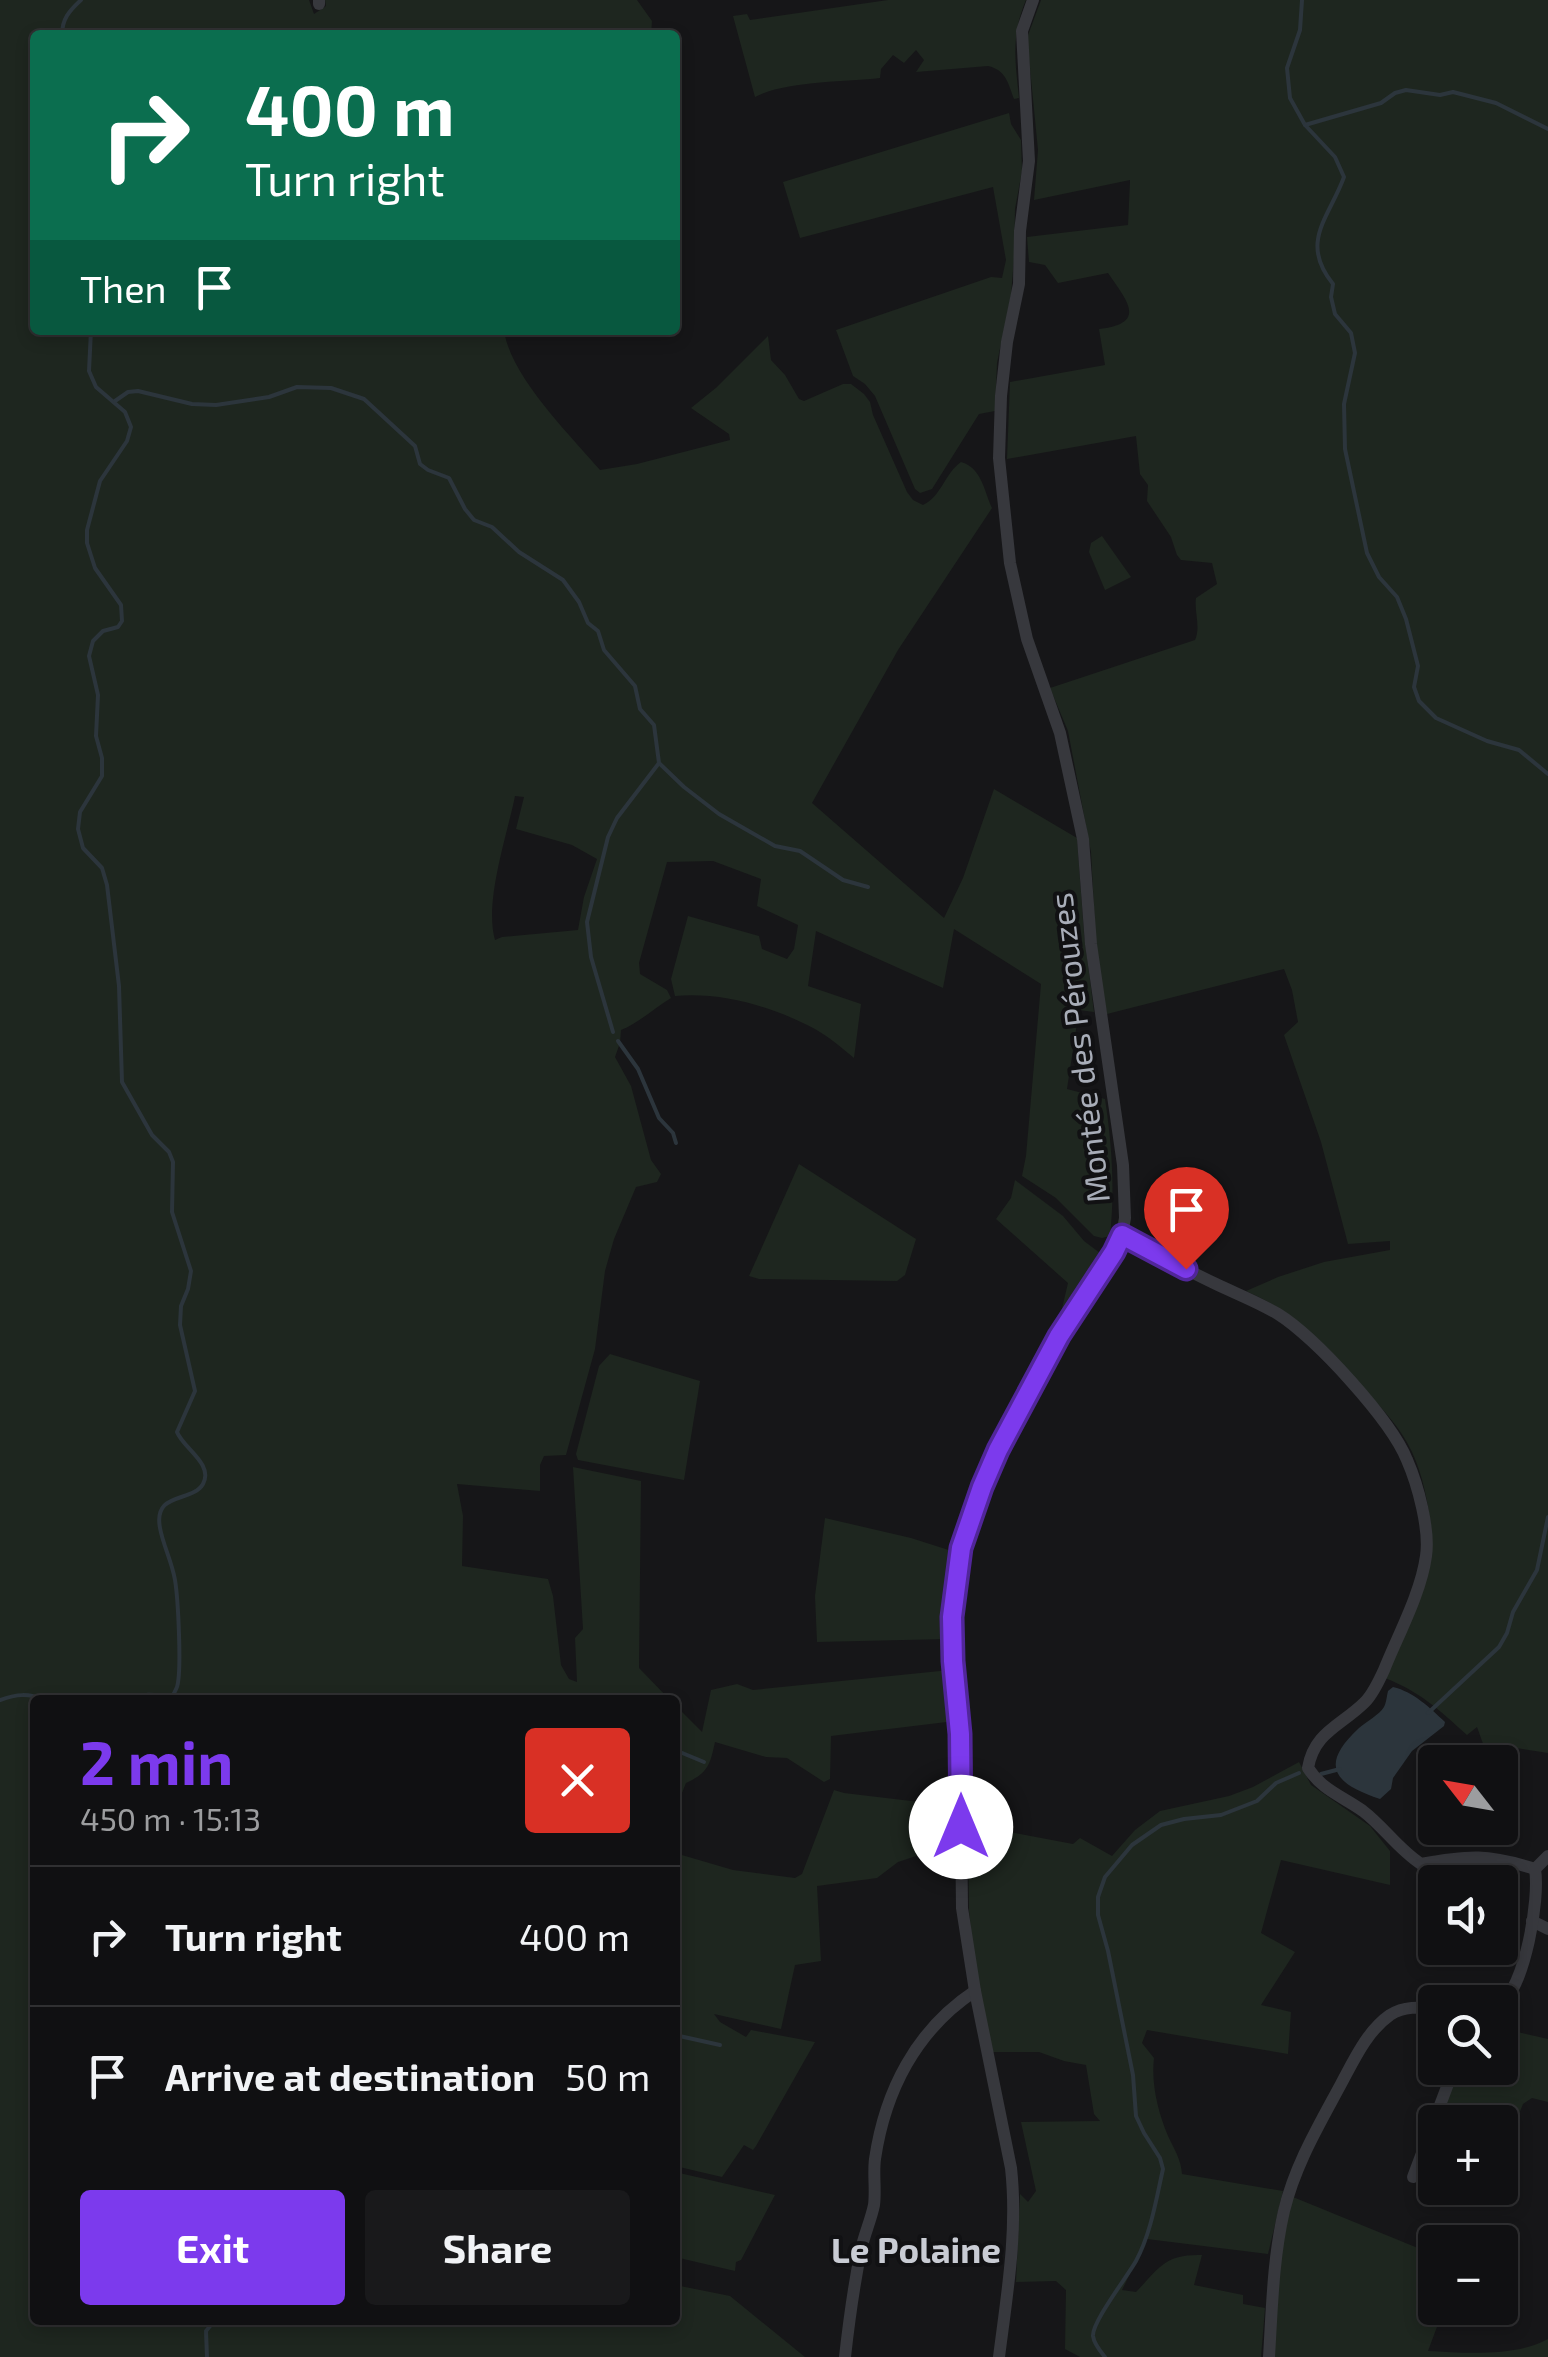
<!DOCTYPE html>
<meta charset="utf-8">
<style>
body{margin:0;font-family:"Exo 2",sans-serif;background:#19191b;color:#f1f3f6;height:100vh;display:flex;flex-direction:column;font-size:38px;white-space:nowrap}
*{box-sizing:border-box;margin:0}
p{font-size:32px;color:#9c9d9f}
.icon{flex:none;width:55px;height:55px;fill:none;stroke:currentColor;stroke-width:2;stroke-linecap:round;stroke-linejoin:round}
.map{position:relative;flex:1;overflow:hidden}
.details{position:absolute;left:30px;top:1695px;width:650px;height:630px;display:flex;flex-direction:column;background:#101012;border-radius:10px;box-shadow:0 5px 15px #0003,0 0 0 2px #303032}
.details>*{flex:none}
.guide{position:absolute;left:30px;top:30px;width:650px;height:305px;border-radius:10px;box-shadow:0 5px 15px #0003,0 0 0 2px #303032;background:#0b6e4f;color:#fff;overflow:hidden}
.needle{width:65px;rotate:301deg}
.controls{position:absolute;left:1418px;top:1745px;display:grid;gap:20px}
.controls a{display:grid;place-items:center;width:100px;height:100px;border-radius:10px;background:#101012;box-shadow:0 5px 15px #0003,0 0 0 2px #303032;font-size:50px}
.pin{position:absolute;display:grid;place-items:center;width:85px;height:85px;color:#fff;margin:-102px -42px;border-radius:50% 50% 50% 0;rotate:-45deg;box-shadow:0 0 10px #0007}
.pin .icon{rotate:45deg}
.me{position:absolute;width:110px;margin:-55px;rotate:0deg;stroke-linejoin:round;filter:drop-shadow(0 0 8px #0008)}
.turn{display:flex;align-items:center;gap:35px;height:210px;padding:0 50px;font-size:45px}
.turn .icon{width:130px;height:130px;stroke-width:2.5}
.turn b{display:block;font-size:70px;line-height:85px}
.then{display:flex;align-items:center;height:95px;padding:0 50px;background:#0003;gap:20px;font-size:38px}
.round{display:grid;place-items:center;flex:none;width:105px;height:105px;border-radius:10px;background:#19191b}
.overview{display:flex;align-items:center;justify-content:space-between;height:170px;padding:0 50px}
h1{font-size:60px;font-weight:700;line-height:75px;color:#7c3aed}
.primary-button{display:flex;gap:20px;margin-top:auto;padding:20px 50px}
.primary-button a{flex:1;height:115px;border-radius:10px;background:#7c3aed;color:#fff;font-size:40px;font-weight:700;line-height:115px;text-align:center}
.primary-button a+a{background:#19191b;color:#f1f3f6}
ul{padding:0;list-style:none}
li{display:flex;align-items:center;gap:30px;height:140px;padding:0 50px;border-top:2px solid #303032}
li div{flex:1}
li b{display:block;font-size:38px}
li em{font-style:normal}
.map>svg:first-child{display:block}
.green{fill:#1e261f;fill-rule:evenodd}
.water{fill:#2c353c}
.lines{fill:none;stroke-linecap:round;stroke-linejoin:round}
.stream{stroke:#2c353c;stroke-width:4}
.minor{stroke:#37383d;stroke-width:12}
.route-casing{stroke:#51269a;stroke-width:25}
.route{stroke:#7c3aed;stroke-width:18}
.labels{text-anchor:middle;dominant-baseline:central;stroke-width:8;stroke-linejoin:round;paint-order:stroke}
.street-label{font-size:32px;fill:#a8adb8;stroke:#111113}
.neighbourhood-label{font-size:35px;font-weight:bold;fill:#c9ccd4;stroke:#111113}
</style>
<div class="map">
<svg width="1548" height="2357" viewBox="0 0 1548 2357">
<rect width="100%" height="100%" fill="#161618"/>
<g class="green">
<path d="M0 0H309L314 14 326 6 325 0H637L652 21 651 35H35V330H504C510 376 570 435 600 470L637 464 730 440 729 434 691 408 717 387 768 336 771 360 785 375 799 399 804 401 843 384H851L864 394 870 402 873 415 907 492 913 500 923 505C941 497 945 473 961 462 982 468 984 491 992 508L898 650 812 803 944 918 963 878 994 789 1077 838 1084 933 1094 1012 1079 1010 1067 1089 1105 1099C1112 1145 1115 1189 1110 1236L1102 1238 1094 1236 1056 1198 1022 1176 1026 1156 1041 984 954 929 943 988 816 931 808 986 861 1004 854 1058C842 1048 829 1037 815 1029 773 1007 724 992 675 996L671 979 688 916 759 936 762 949 787 959 794 949 798 925 757 906 761 879 713 861 667 862 639 963 640 974 667 990 671 998C654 1008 639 1023 621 1030L620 1043 615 1057 631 1086 651 1160 661 1174 657 1182 636 1187 614 1239 605 1271 595 1349 566 1455 544 1456 540 1465V1491L457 1484 463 1516 462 1566 548 1579 553 1596 561 1665 569 1679 577 1682 575 1638 583 1629 573 1467 641 1481 639 1668 670 1700H35V2320H675V2285L730 2296 805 2357H0ZM515 796 524 797 516 829 572 845 597 859 584 897 578 930 502 937 495 940C484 902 507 836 515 796Z"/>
<path d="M888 0H1026C1011 35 1015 61 1019 98L1014 99C1008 83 1006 70 988 66L916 72 924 60 916 50 904 63 893 55 881 69 880 78C845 82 785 81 755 97L733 16 747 14 750 20Z"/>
<path d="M1041 0H1548V1753L1497 1745 1486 1752 1477 1727 1467 1735C1438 1709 1422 1693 1385 1678L1431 1528C1428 1502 1423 1476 1412 1452 1401 1428 1383 1410 1365 1390 1325 1346 1303 1316 1246 1291L1278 1277 1324 1262 1390 1250V1241L1348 1244 1321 1142 1284 1035 1298 1022 1292 990 1284 969 1107 1014 1097 964 1091 852 1068 731 1050 688 1195 640C1201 627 1194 612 1196 598L1217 584 1212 563 1181 560 1177 555 1171 537 1147 501 1148 485 1140 474 1136 436 1007 459 1010 382 1105 365 1099 329C1148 323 1127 301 1108 273L1058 283 1045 265 1029 262 1027 237 1128 225 1130 182V180L1034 200 1038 150 1027 38Z"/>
<path d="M1009 113 1011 124 1021 140 1022 171 1015 209 1014 258 1011 295 997 363 995 411 979 414 932 489 920 493 915 489 875 396 865 384 853 376 836 330 991 277 1002 278 1006 260 993 187 800 238 783 182Z"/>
<path d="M1102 536 1131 577 1105 590 1089 552 1091 543Z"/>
<path d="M799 1164 916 1239 905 1275 897 1281 759 1279 749 1276Z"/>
<path d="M1015 1180 1063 1216 1084 1241 1100 1253C1100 1276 1076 1300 1063 1318L1060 1317 1068 1283 996 1219 1011 1198Z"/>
<path d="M610 1354 700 1381 684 1480 578 1460 576 1454 599 1366Z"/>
<path d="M825 1518 911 1538 955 1552 947 1639 817 1642 815 1596Z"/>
<path d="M950 1670 955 1721 831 1736 830 1779 824 1782 787 1758 766 1757 715 1742C710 1765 708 1773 686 1783L675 1810V1705L702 1732 711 1690 737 1684 753 1690Z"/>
<path d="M1299 1762 1311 1785 1370 1826 1390 1851V1885L1281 1860 1261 1933 1295 1952 1261 2005 1291 2012 1288 2054 1147 2030 1142 2043 1154 2058C1151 2084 1158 2112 1168 2136 1174 2149 1181 2159 1182 2174L1283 2191 1268 2254 1147 2239 1122 2290 1136 2292C1160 2267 1165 2254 1202 2255L1194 2285 1243 2295V2304L1265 2308 1261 2357H1080L1065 2349 1066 2290 1056 2281 1016 2282 1020 2194 1028 2202 1036 2191 1021 2122 1100 2121 1094 2114 1086 2065 1064 2061 1039 2052H991L974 1962 969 1910 968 1824 1073 1844 1080 1838 1112 1856 1135 1830 1160 1811 1229 1796 1253 1787Z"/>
<path d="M834 1790 844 1793 953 1806 956 1849 953 1851 919 1855 898 1862 877 1878 817 1886 821 1961 795 1965 781 2029 714 2014 720 2022 746 2037 751 2030 815 2042 756 2146 753 2150 744 2145 722 2177 675 2166V1853L733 1870 795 1878 802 1874Z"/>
<path d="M1500 2028 1548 2039V2102L1532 2098 1523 2104 1500 2161V2122H1436L1456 2068H1500Z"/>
<path d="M1435 2126V2186L1416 2179Z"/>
<path d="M675 2172 775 2195 741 2260 736 2262 735 2271 675 2257Z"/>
<path d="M1438 2188H1489L1482 2206Z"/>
<path d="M1293 2197 1435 2255V2308H1444L1428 2351C1465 2353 1515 2357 1548 2339V2357H1273L1282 2241Z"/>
</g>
<path class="water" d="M1393 1687C1414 1692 1430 1708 1445 1722L1444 1726 1412 1751 1393 1778 1391 1789 1380 1799C1335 1784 1318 1766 1359 1728 1367 1721 1379 1715 1384 1707 1386 1704 1387 1695 1388 1691Z"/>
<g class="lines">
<g class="stream">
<path d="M1302 0 1300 30 1287 68 1290 98 1305 125 1335 157 1344 177C1329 218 1299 242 1333 284L1331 297 1335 314 1351 333 1355 353 1344 404 1345 449 1367 553 1379 577 1397 597 1406 619 1418 666 1414 687 1419 701 1436 718 1487 741 1519 750 1548 774"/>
<path d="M62 35C62 19 69 11 81 0"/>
<path d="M1305 125 1381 103 1395 93 1406 90 1440 95 1453 92 1496 103 1548 129"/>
<path d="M91 330 89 371 96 387 125 412 131 427 127 441 100 481 87 530V543L95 568 121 605 122 621 118 627 103 631 93 641 89 656 98 695 96 736 102 758V776L80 812 78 829 83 848 102 868 107 885 119 986 122 1082 152 1135 169 1152 173 1162 172 1212 191 1271 188 1289 181 1306 180 1325 195 1391 177 1432C183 1448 214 1464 203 1484 192 1503 153 1491 160 1528 163 1545 172 1562 175 1580 178 1598 182 1671 177 1687 175 1693 173 1695 169 1700"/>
<path d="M115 401 128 392 138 391 192 404 216 405 269 397 297 387 331 388 364 399 415 446 420 464 428 470 449 478 465 509 474 520 492 527 519 552 563 580 579 602 588 623 598 631 604 650 635 686 640 709 654 725 659 763 684 787 719 814 775 846 800 851 843 880 868 887"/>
<path d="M613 1032 591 957 587 922 608 837 617 818 659 763"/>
<path d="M618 1041 638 1069 659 1118 673 1133 676 1143"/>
<path d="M0 1700C17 1694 28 1693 45 1700"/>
<path d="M126 1700C142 1695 153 1691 168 1700"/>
<path d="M1428 1713 1499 1647 1507 1633 1513 1612 1537 1570 1548 1517"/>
<path d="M675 1750 704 1762"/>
<path d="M1321 1774 1340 1769"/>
<path d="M675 2035 720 2045"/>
<path d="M207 2357 206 2331 215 2320"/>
<path d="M1105 2357C1100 2351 1094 2344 1093 2336 1092 2322 1127 2277 1136 2261 1151 2233 1156 2200 1163 2169L1160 2158 1144 2133 1136 2116 1133 2075 1108 1951 1098 1915V1897L1105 1877 1132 1845 1161 1825 1184 1819 1221 1815 1257 1801 1276 1783 1299 1773"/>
</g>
<g class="minor">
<path d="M319 0V4"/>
<path d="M1122 1235C1153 1252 1184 1269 1216 1284 1237 1294 1258 1302 1278 1314 1315 1337 1391 1420 1407 1460 1418 1485 1430 1530 1426 1556 1421 1593 1398 1635 1384 1670 1379 1681 1373 1694 1365 1702 1341 1726 1314 1732 1308 1768 1322 1790 1342 1796 1363 1811 1384 1827 1398 1849 1421 1864 1469 1855 1488 1854 1535 1869"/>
<path d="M1532 1921 1548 1929"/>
<path d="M1500 2005C1525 1987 1540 1899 1535 1869L1548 1856"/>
<path d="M1413 2177 1454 2068"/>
<path d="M845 2357C849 2321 854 2285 861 2250 864 2235 871 2220 874 2205 876 2190 873 2174 875 2159 885 2091 916 2030 975 1991"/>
<path d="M999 2357C1007 2294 1018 2231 1011 2168L975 1991 962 1908 960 1735 953 1661 952 1617 955 1586 961 1548 982 1487 997 1449 1059 1336 1114 1252 1122 1235 1125 1218 1123 1165 1091 944 1083 839 1060 733 1027 639 1010 563 999 458 1001 396 1007 342 1019 284 1020 231 1029 161 1022 31 1033 0"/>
<path d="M1269 2357C1272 2308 1273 2258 1284 2211 1295 2165 1319 2125 1341 2084 1354 2060 1367 2031 1390 2015 1404 2006 1419 2007 1435 2009"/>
</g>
</g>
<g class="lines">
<defs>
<path id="route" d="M961 1827 960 1734 953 1661 952 1617 961 1548 982 1487 998 1450 1059 1336 1114 1252 1122 1235 1186 1269"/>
</defs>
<use href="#route" class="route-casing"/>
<use href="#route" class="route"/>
</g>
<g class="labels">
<g class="street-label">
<text transform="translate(1078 1048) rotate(-97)">Montée des Pérouzes</text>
</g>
<g class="neighbourhood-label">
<text x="916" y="2249">Le Polaine</text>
</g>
</g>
</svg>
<div class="controls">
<a><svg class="needle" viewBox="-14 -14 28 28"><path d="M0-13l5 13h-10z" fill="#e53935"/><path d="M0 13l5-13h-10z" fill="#9c9d9f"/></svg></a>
<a><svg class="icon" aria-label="sound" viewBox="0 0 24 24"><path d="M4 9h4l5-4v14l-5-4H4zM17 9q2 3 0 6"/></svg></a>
<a><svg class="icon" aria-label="search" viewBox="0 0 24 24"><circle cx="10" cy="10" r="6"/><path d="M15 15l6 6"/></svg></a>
<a>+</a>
<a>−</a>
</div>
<div class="pin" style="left:1186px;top:1269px;background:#d93025"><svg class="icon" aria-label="arrive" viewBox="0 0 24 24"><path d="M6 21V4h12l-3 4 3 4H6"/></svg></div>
<svg class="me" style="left:961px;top:1827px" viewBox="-20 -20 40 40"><circle r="19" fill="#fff"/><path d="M0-13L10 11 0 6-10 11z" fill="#7c3aed"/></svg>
<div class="guide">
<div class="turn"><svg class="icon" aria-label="right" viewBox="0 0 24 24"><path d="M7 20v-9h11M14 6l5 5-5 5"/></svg><div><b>400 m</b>Turn right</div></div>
<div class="then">Then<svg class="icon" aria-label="arrive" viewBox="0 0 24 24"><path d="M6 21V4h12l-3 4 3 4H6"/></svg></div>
</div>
<section class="details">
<div class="overview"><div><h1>2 min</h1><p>450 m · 15:13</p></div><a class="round" style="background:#d93025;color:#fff"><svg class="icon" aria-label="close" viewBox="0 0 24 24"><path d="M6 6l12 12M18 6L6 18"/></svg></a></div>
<ul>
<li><svg class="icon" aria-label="right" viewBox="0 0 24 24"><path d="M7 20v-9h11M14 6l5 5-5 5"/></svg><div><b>Turn right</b></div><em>400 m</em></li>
<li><svg class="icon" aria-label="arrive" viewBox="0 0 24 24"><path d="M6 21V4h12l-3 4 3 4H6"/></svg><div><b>Arrive at destination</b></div><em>50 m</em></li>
</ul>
<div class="primary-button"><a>Exit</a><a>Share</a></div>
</section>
</div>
